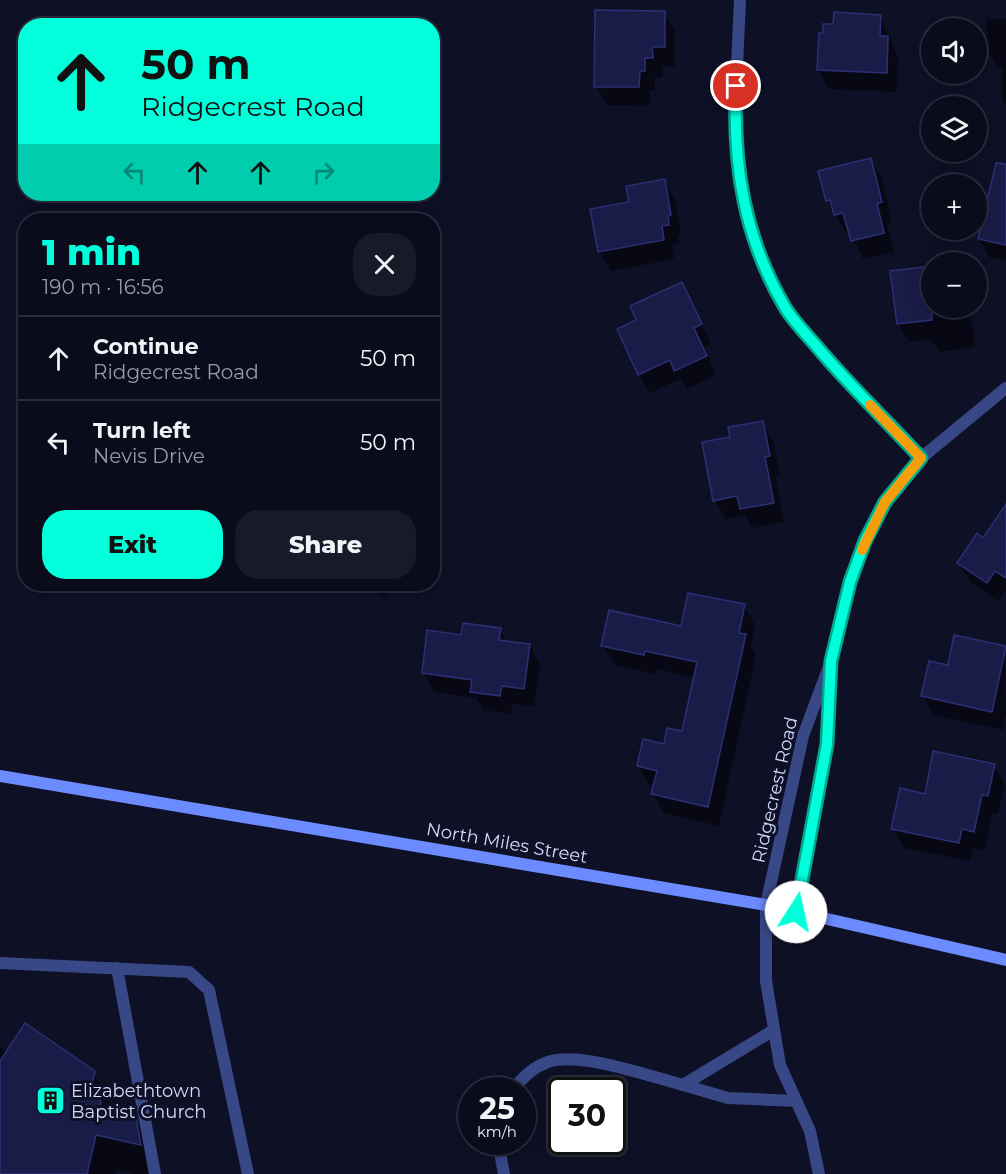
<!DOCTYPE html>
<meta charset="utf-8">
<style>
body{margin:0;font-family:Montserrat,sans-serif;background:#181a29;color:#f1f3f6;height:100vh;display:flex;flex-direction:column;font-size:22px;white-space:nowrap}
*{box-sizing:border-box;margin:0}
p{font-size:20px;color:#999ba3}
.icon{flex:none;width:33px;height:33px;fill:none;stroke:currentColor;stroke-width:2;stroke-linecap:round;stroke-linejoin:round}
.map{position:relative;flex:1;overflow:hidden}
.details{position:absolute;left:18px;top:213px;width:422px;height:378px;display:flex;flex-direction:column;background:#0a0c1c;border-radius:24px;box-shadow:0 3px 15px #0003,0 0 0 2px #2a2c3b}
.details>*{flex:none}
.hud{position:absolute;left:18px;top:18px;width:422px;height:183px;border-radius:24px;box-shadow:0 3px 15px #0003,0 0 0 2px #2a2c3b;background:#00ffda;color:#111;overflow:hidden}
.tools{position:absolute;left:921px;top:18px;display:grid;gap:12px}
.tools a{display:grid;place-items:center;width:66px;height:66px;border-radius:50%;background:#0a0c1c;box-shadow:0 3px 15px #0003,0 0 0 2px #2a2c3b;font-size:30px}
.speed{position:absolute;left:458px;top:1077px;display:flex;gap:12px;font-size:30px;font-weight:700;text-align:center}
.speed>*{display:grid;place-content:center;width:78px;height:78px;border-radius:50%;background:#0a0c1c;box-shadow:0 3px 15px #0003,0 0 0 2px #2a2c3b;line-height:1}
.speed small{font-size:15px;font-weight:400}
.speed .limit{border:3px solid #111;border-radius:9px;background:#fff;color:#111}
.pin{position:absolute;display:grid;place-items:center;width:51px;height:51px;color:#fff;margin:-26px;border:3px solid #fff;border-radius:50%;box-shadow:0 2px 6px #0007}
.me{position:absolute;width:66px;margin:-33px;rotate:10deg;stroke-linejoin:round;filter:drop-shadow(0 0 4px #0008)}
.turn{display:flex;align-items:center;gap:21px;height:126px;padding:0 24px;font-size:27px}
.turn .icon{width:78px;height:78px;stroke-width:2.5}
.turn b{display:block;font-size:42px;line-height:51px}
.lanes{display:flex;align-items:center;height:57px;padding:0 24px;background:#0003;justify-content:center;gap:30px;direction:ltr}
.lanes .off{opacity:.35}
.round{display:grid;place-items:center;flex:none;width:63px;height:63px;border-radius:24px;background:#181a29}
.summary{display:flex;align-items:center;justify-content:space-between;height:102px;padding:0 24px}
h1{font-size:36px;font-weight:800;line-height:45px;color:#00ffda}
.cta{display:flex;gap:12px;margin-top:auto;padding:12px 24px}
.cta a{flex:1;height:69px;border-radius:24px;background:#00ffda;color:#111;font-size:24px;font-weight:800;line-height:69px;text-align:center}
.cta a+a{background:#181a29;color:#f1f3f6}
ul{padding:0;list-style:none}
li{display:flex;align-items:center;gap:18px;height:84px;padding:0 24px;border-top:2px solid #2a2c3b}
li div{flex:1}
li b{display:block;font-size:22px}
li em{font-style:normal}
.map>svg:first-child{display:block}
.shadow{fill:#0007}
.building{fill:#1a1c48;stroke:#2b2f74;stroke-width:1.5}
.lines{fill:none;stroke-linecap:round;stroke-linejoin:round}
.service{stroke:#384887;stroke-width:12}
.minor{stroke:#384887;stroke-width:12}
.secondary{stroke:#6b8bff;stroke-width:12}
.route-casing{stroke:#00a68e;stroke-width:15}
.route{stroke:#00ffda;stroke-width:10}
.slow{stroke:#f59e0b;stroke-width:10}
.labels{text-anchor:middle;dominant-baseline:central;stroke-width:6;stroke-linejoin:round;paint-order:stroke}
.street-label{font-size:18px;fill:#d4d9ff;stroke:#0e1026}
.poi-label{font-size:18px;fill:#d4d9ff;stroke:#0e1026;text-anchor:start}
</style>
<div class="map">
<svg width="1006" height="1174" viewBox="0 0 1006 1174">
<rect width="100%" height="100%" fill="#0e1026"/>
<g class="shadow">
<path d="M664 12 675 32V66H663V77H655V90H650V106L607 105 596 86Z"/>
<path d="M880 16 898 57 897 92 829 89 818 70 824 35Z"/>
<path d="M987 19H1006V106L1002 98V68H998L987 49Z"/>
<path d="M871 160 882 179 892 222 887 223 894 252 863 259 850 232 846 233 827 200Z"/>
<path d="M1006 174V261L990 258 979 239Z"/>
<path d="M664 181 675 200 681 234 677 235 679 244 672 245 674 259 611 271 600 252 631 203Z"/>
<path d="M682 284 711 344 704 347 716 375 687 389 681 379 650 393 639 374 638 321Z"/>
<path d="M932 308H970L975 347 939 352 932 340 909 342 898 323Z"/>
<path d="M762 422 773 441 780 475 775 476 784 522 752 528 745 515 726 519 715 500 732 438Z"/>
<path d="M1006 515V590L998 601 970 582 959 563Z"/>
<path d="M364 584H393L384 597Z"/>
<path d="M744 606 755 625 751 645 756 655 719 826 664 813 653 794 655 786 649 785 638 766 683 733 695 678 656 669 655 674 614 665 603 646 683 628Z"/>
<path d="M500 630 507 642 529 645 540 664 534 707 512 704 511 714 483 710 476 698 434 692 423 673 462 636Z"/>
<path d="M1005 647 1006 715 1003 730 934 715 923 696 949 667Z"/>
<path d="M994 765 1005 784 998 814 992 813 985 850 973 848 970 861 904 848 893 829 926 795Z"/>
<path d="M0 1047 8 1052 93 1072 114 1108 113 1112 135 1118 156 1154 160 1174H133L116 1170V1174H0Z"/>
</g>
<g class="building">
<path d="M595 10 665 11V47H652L653 58H645V71H640L639 87H594Z"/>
<path d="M834 12 881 15 880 36H888L887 73 817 70 819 33H823V24H833Z"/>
<path d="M871 158 882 202 877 204 884 233 851 241 843 213 834 215 830 200 826 201 818 171Z"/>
<path d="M996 163 1006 164V245L978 239Z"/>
<path d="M665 179 671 215 668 216 669 225 662 226 664 240 598 252 590 209 629 202 626 186Z"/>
<path d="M932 266V320L897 324 890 271Z"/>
<path d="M682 282 702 324 694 328 707 356 674 371 670 360 638 375 617 329 636 320 630 306Z"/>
<path d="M763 421 770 456 765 457 774 503 740 509 737 496 713 501 702 442 730 437 728 427Z"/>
<path d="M1006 504V578L995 571 987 583 957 563 977 533 983 538Z"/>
<path d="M688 593 745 604 739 633 746 634 708 807 651 794 657 771 637 766 643 739 664 744 667 728 682 731 697 662 645 651 644 655 601 646 609 610 681 626Z"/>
<path d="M463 623 501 628 499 640 530 644 524 689 502 686 500 696 470 692 472 680 422 673 427 630 461 635Z"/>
<path d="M954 635 1006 646 992 712 921 696 929 661 948 665Z"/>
<path d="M933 751 995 764 988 796 982 795 974 832 962 829 959 843 891 829 900 788 925 794Z"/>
<path d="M25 1023 95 1071 90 1093 100 1096 101 1107 136 1117 141 1145 96 1135 87 1174H0V1061Z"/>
</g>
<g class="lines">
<g class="service">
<path d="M0 963 189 972 209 990 248 1174"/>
<path d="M117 968 155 1174"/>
</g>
<g class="minor">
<path d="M740 0C735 114 725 207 787 309 795 323 808 336 818 348 850 387 887 421 921 458"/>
<path d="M796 912 827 744 831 674"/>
<path d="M774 1030 683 1085 728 1098 796 1101"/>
<path d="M513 1090C521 1079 533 1067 548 1062 579 1051 649 1076 683 1085"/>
<path d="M498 1142 504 1174"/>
<path d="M819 1174 810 1131 780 1065 766 981V905L803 736 831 661 850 582 865 541 885 502 921 458 1006 388"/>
</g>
<path class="secondary" d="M0 776 766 905 1006 960"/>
</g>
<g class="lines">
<defs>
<path id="route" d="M736 86C733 167 744 238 786 309 795 323 808 336 818 348 850 386 887 421 921 458L885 502 865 541 850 582 831 661 827 744 796 912"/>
</defs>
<use href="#route" class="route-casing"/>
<use href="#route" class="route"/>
<path class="slow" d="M862 550 885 502 921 458 870 405"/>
</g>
<defs>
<symbol id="building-square" viewBox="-11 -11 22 22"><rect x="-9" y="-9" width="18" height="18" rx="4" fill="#00ffda" stroke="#0e1026"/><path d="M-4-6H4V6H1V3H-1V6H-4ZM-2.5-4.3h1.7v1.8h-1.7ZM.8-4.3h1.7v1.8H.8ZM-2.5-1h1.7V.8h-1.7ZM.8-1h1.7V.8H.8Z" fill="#111"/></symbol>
</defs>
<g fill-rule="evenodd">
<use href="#building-square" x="34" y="1084" width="33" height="33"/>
</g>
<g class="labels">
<g class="street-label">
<text transform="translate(775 790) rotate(-77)">Ridgecrest Road</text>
<text transform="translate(507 843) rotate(10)">North Miles Street</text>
</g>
<g class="poi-label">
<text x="71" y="1091">Elizabethtown<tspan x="71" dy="21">Baptist Church</tspan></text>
</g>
</g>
</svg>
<div class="tools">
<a><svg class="icon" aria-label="sound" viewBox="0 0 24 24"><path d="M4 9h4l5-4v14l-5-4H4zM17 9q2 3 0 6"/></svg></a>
<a><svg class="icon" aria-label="layers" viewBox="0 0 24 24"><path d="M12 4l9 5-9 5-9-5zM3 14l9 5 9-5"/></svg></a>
<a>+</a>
<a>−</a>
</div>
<div class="speed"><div>25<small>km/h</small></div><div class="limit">30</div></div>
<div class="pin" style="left:736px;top:86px;background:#d93025"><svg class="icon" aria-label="arrive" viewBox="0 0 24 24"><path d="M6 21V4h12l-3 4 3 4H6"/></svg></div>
<svg class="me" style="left:796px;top:912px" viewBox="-20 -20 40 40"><circle r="19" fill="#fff"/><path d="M0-13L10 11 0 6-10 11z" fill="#00ffda"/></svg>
<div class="hud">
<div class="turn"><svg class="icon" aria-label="ahead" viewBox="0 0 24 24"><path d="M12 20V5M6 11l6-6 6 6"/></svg><div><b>50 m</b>Ridgecrest Road</div></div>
<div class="lanes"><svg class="icon off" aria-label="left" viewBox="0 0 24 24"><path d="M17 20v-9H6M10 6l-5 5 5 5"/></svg><svg class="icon" aria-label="ahead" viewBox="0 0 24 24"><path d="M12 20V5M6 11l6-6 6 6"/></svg><svg class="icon" aria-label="ahead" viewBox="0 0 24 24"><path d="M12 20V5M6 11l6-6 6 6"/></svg><svg class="icon off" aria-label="right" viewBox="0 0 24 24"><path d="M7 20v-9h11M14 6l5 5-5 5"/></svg></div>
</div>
<section class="details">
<div class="summary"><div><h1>1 min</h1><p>190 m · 16:56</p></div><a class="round"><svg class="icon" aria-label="close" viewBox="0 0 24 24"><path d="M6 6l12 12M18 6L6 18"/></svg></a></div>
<ul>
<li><svg class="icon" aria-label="ahead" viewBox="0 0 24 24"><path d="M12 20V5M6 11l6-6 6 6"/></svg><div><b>Continue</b><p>Ridgecrest Road</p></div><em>50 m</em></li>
<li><svg class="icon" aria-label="left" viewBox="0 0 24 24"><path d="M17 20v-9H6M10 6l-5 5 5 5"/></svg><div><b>Turn left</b><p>Nevis Drive</p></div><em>50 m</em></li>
</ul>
<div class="cta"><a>Exit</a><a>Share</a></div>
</section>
</div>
